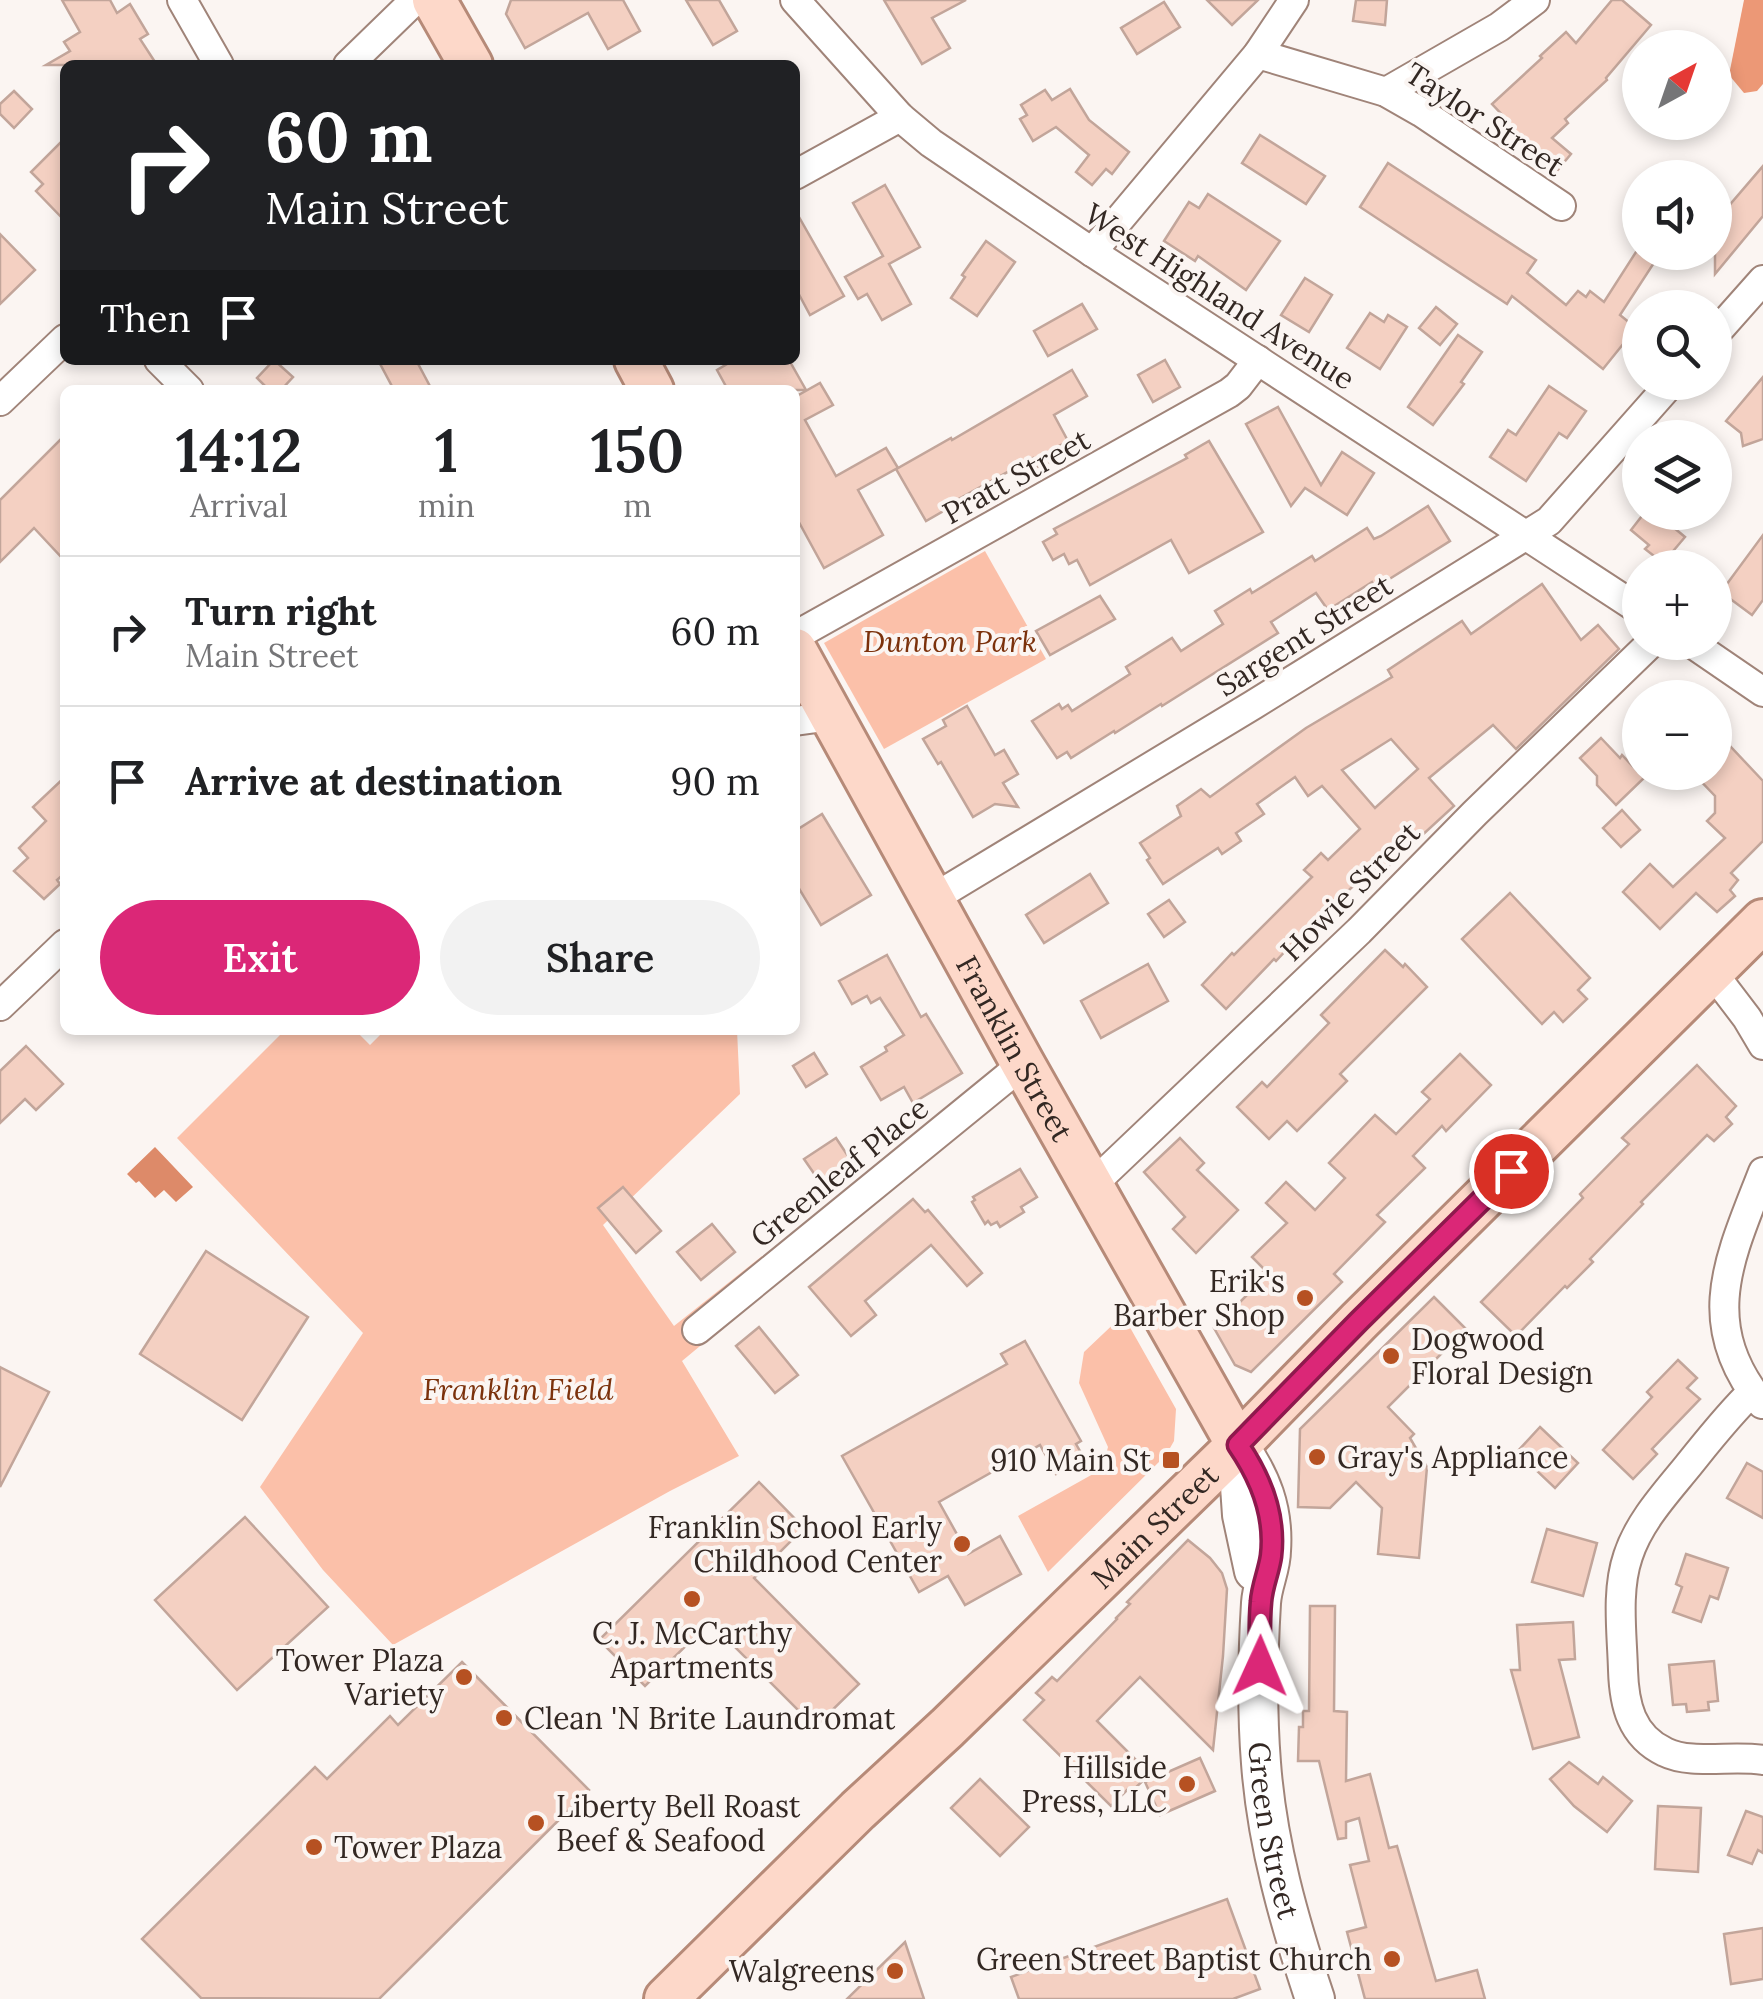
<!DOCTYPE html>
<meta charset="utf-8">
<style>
body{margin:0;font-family:Lora,serif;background:#f2f2f2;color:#202124;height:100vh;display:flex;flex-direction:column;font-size:38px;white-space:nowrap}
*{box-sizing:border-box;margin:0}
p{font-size:32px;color:#757577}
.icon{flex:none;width:55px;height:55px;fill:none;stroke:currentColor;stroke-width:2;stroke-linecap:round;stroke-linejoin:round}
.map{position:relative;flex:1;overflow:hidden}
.drawer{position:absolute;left:60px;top:385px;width:740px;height:650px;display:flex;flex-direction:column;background:#fff;border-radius:15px;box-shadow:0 5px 15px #0003}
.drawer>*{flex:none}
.top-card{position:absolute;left:60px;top:60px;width:740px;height:305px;border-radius:15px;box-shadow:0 5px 15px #0003;background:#202124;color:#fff;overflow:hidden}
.needle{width:65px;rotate:40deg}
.tools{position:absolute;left:1622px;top:30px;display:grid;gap:20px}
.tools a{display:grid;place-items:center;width:110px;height:110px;border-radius:50%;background:#fff;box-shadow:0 5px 15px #0003;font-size:50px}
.pin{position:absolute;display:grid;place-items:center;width:85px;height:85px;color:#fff;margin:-42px;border:5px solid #fff;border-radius:50%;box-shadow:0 2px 10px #0007}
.me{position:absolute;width:110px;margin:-55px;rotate:1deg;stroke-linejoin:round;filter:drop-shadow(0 0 8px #0008)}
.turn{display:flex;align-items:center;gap:35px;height:210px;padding:0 40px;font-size:45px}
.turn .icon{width:130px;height:130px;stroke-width:2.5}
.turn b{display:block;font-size:70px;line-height:85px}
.then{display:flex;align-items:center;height:95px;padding:0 40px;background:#0003;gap:20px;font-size:38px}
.eta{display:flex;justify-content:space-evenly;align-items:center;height:170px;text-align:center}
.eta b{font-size:60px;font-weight:600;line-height:70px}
.primary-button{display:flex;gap:20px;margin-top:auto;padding:20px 40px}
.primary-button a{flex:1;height:115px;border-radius:60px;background:#db2777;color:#fff;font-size:40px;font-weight:600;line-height:115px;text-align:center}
.primary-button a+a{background:#f2f2f2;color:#202124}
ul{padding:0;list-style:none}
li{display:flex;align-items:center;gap:30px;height:150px;padding:0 40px;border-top:2px solid #e0e0e0}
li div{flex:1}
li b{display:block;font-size:38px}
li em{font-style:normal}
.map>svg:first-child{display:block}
.green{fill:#fbc0a9}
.forest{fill:#ec9876}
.water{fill:#dd8a69}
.building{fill:#f4d0c2;stroke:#c2a59a;stroke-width:2.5;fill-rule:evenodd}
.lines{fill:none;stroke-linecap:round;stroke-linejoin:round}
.street-casing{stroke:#a08479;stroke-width:32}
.secondary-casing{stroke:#a08479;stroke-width:42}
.primary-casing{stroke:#b68a78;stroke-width:48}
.street{stroke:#fff;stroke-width:28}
.secondary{stroke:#fff;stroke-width:38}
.primary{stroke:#fdd8c9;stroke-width:42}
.route-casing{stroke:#8e194d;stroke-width:25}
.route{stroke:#db2777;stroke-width:18}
.poi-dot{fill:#b65122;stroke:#fbf5f2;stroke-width:4}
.labels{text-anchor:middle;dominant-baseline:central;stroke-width:8;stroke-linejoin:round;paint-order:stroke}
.street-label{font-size:30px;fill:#332823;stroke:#fbf5f2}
.park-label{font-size:30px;font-style:italic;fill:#7b310b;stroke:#fbf5f2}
.poi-label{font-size:30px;fill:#332823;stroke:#fbf5f2;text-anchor:end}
</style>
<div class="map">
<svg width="1763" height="1999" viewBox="0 0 1763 1999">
<rect width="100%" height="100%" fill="#fbf5f2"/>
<g class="green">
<path d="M985 551 1046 659 884 749 824 643Z"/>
<path d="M285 1030H355L370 1045 385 1030H737L740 1094 603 1225 674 1326 762 1256 764 1293 682 1361 739 1456 670 1491 393 1645 323 1570 260 1487 363 1333 177 1138Z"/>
<path d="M1123 1315 1176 1409 1174 1441 1166 1455 1048 1572 1018 1516 1102 1469 1108 1447 1079 1383 1084 1352Z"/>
</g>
<path class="forest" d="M1744 0H1763V84L1757 91 1744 93 1729 75Z"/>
<path class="water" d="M155 1147 193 1187 176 1202 164 1190 155 1198 139 1181 136 1183 127 1174Z"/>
<g class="building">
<path d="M62 0H110L117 13 130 4 148 34 140 39 157 65H46L70 51 64 42 80 32Z"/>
<path d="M511 0H623L640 31 608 49 588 13 525 48 506 14Z"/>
<path d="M686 0H719L737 31 713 45Z"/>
<path d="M884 0H966L932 18 950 48 922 64Z"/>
<path d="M1207 0H1258L1232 25Z"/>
<path d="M1356 0H1387L1385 25 1353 21Z"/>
<path d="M1612 0H1622L1651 25 1606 78 1607 80 1565 119 1568 123 1552 138 1571 154 1556 172 1520 134H1507L1508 121 1492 104 1542 58 1540 56 1566 32 1576 43Z"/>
<path d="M1164 2 1180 27 1137 54 1121 28Z"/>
<path d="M1070 89 1089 120 1129 152 1112 174 1106 169 1092 185 1076 172 1089 155 1056 127 1033 141 1020 119 1027 115 1021 105 1045 90 1052 100Z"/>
<path d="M14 91 32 109 14 128 0 114V104Z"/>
<path d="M1260 135 1325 176 1306 204 1242 163Z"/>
<path d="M65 138V221L36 191 43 184 31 172Z"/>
<path d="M1388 163 1536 260 1527 273 1566 305 1578 291 1586 297 1590 291 1604 302 1636 252H1661L1620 315 1636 328 1603 369 1512 296 1507 304 1360 207Z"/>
<path d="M1763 166V216L1715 274V222Z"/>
<path d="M885 185 920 247 889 264 911 304 882 320 867 294 858 299 845 277 883 256 853 203Z"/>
<path d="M1208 194 1280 241 1246 290 1198 256 1195 261 1164 241 1189 202 1199 208Z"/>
<path d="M795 210 844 296 810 315 795 287Z"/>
<path d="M0 234 35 270 0 304Z"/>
<path d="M986 241 1015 262 977 316 951 298 965 277 962 275Z"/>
<path d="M1305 278 1332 295 1309 332 1281 315Z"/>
<path d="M1082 304 1097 329 1048 356 1034 331Z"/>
<path d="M1436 307 1457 324 1440 345 1419 328Z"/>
<path d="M1370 313 1384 322 1388 315 1407 327 1380 369 1347 348Z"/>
<path d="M1458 335 1482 352 1461 382 1464 384 1433 425 1408 407Z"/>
<path d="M274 360 293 377 281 390H269L257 378Z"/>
<path d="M378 360H416L432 390H394Z"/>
<path d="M734 360H789L806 390H728L717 370Z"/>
<path d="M1165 360 1180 387 1153 402 1138 375Z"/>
<path d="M1072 370 1087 396 1054 415 1068 441 1059 446 1064 454 1039 469 1033 458 953 502 954 505 926 521 896 469 858 490 883 535 824 568 795 515V397L820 383 833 405 805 420 836 476 886 448 898 468 951 438 952 440Z"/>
<path d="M1763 377V439L1743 446 1741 433 1726 421Z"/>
<path d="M1549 386 1586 411 1567 438 1559 433 1526 481 1490 457 1508 430 1516 435Z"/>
<path d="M1278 407 1321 485 1342 452 1374 473 1347 515 1305 488 1291 506 1246 424Z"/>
<path d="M65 435V561L34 528 0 562V500Z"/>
<path d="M1209 441 1263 532 1189 573 1171 540 1090 585 1077 560 1069 564 1064 554 1053 560 1043 542 1057 534 1054 529 1187 458 1185 455Z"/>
<path d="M1428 506 1450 541 1375 588 1372 582 1328 610 1316 593 1271 622 1278 633 1162 706 1161 704 1115 733 1114 731 1071 758 1067 752 1057 758 1032 721 1059 704 1062 709 1068 705 1072 711 1130 674 1126 667 1172 638 1181 651 1223 624 1215 611 1250 589 1252 593 1312 556 1315 561 1367 528 1374 539 1381 536Z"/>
<path d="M1645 512H1655L1685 537 1663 563 1645 549 1649 545 1631 530Z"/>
<path d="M1763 535V600L1752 615 1721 592Z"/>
<path d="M1542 584 1581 640 1598 625 1619 649 1516 749 1493 725 1429 778 1454 806 1381 873 1374 866 1322 916 1320 914 1276 961 1274 959 1226 1009 1202 985 1232 953 1234 955 1312 877 1304 870 1321 853 1328 860 1360 829 1322 786 1308 796 1295 777 1257 804 1264 814 1236 833 1241 841 1222 854 1218 848 1163 884 1147 860 1150 858 1140 843 1181 816 1177 806 1201 789 1210 797 1306 728 1392 677 1388 670 1462 621 1471 634ZM1391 739 1418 769 1375 808 1342 770Z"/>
<path d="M1100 596 1115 619 1050 655 1036 631Z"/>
<path d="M967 706 995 755 1004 750 1018 774 1003 783 1018 807 995 804 973 817 941 762 938 764 923 739 946 726 943 720Z"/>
<path d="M1715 730 1763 781V841L1731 873 1738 880 1730 890 1735 896 1717 912 1696 893 1660 929 1623 892 1650 864 1673 887 1725 838 1707 821 1715 813V796L1692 772H1715Z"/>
<path d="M1601 738 1620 758 1622 755 1644 778 1616 805 1597 785V776L1580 758Z"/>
<path d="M65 777V873L57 880 60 884 44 899 14 871 28 858 19 848 46 821 33 807Z"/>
<path d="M1622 810 1640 830 1621 847 1603 828Z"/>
<path d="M822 814 871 895 821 925 795 882V831Z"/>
<path d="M1090 874 1108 903 1044 943 1026 915Z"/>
<path d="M1510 893 1590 978 1578 990 1587 999 1563 1022 1554 1012 1542 1024 1462 939Z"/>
<path d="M1169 900 1185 922 1164 937 1148 914Z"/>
<path d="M1385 950 1403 967 1405 964 1427 987 1340 1074 1347 1081 1297 1131 1287 1121 1269 1139 1237 1107 1262 1082 1267 1087 1329 1023 1321 1015Z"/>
<path d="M887 955 921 1017 926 1014 962 1073 913 1103 904 1087 881 1100 861 1067 887 1051 885 1047 904 1035 880 998 871 1003 867 996 852 1004 839 981Z"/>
<path d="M1148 964 1168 1001 1101 1038 1081 1001Z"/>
<path d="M26 1046 63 1084 36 1110 25 1099 0 1123V1071Z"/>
<path d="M814 1053 827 1074 806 1087 793 1066Z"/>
<path d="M1460 1054 1491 1085 1446 1131 1442 1126 1413 1156 1425 1168 1377 1215 1385 1222 1334 1274 1342 1282 1251 1372 1235 1365 1214 1328 1256 1286 1253 1283 1265 1270 1252 1257 1287 1223 1266 1203 1286 1182 1315 1210 1345 1178 1329 1163 1375 1115 1396 1134 1430 1099 1422 1092Z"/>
<path d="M1697 1065 1736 1106 1726 1117 1732 1124 1714 1141 1707 1135 1641 1202 1643 1204 1590 1259 1593 1262 1567 1288 1565 1286 1516 1336 1481 1302 1583 1198 1580 1194 1629 1144 1622 1138Z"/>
<path d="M836 1138 856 1168 824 1188 804 1159Z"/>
<path d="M1180 1138 1204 1163 1197 1170 1238 1210 1196 1253 1173 1229 1185 1217 1144 1172Z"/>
<path d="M1020 1169 1037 1197 1021 1207 1024 1212 1000 1227 997 1222 991 1225 988 1221 985 1224 972 1202 975 1200 973 1197Z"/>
<path d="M623 1187 661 1231 636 1253 598 1208Z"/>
<path d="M913 1199 925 1212 928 1210 982 1273 967 1286 931 1245 865 1301 876 1315 851 1336 809 1287Z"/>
<path d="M712 1224 735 1252 701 1280 677 1252Z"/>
<path d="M206 1251 308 1317 242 1420 140 1354Z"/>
<path d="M1434 1297 1466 1329 1388 1407 1414 1434 1410 1438 1427 1467 1419 1558 1378 1554 1382 1508 1356 1482 1330 1508 1298 1507 1300 1429Z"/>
<path d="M759 1327 798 1375 775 1393 736 1346Z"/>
<path d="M1025 1341 1081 1441 1076 1444 1084 1458 1056 1474 1040 1445 939 1502 968 1554 1000 1536 1021 1574 965 1605 948 1576 919 1592 842 1456 1007 1364 1001 1354Z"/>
<path d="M1678 1360 1697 1378 1687 1388 1700 1399 1652 1449 1657 1454 1633 1479 1603 1450 1652 1397 1647 1392Z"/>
<path d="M0 1367 49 1392 0 1487Z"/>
<path d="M1540 1427 1578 1463 1555 1488 1517 1452Z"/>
<path d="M1747 1463 1763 1472V1518L1727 1498Z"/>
<path d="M759 1482 804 1528 754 1578 859 1684 815 1727 710 1622 645 1686 599 1640Z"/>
<path d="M245 1517 328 1607 237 1690 155 1600Z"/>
<path d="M1547 1529 1597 1543 1583 1596 1532 1582Z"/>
<path d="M1188 1540 1210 1558 1222 1573 1227 1589 1223 1656 1213 1750 1140 1677 1097 1721 1150 1774 1131 1792 1128 1789 1111 1806 1024 1720 1044 1700 1036 1693 1052 1677 1057 1681 1117 1619 1116 1618 1130 1604 1127 1602Z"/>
<path d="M1686 1554 1728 1568 1718 1599 1710 1596 1701 1622 1673 1612 1682 1587 1676 1584Z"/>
<path d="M1310 1606H1335L1334 1711 1347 1712 1346 1781 1370 1774 1389 1848 1397 1846 1436 1981 1477 1970 1485 1999H1365L1347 1932 1366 1927 1350 1865 1369 1861 1359 1818 1346 1822V1838L1338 1839 1319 1761H1298L1299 1727H1303V1711H1309Z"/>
<path d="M1573 1622 1575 1659 1559 1660 1579 1737 1533 1749 1511 1670H1520L1517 1625Z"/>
<path d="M1714 1661 1718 1701 1708 1702 1709 1710 1687 1712 1686 1704 1673 1705 1669 1665Z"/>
<path d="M462 1662 589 1790 379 1999 201 1998 142 1939 315 1767 327 1779 390 1716 398 1725Z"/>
<path d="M1200 1758 1215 1791 1160 1815 1145 1782Z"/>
<path d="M1569 1762 1598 1784 1603 1777 1632 1801 1607 1832 1574 1806 1550 1779Z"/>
<path d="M980 1779 1029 1827 1000 1856 951 1808Z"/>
<path d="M1658 1806 1701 1808 1698 1872 1655 1869Z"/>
<path d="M1746 1811 1763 1817V1853L1758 1850 1752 1864 1728 1855Z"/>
<path d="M1227 1899 1260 1989 1233 1999H1019L1011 1977Z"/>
<path d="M1763 1928V1979L1731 1984 1724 1934Z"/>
<path d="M905 1942 924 1999H847Z"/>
</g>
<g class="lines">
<defs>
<g id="street">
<path d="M182 0 219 65"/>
<path d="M795 0 900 117 931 143 1092 252 1640 610"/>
<path d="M1258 54 1386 92 1421 112 1561 206"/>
<path d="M348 65 415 0"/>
<path d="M1386 92 1499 27 1535 0"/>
<path d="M795 175 900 117"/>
<path d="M1092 252 1258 54 1294 0"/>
<path d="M1715 334 1763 280"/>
<path d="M159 360 189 390"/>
<path d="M0 401 65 339"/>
<path d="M795 636 1229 393 1238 386 1258 360"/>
<path d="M1690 642 1763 692"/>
<path d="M795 721 831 716"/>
<path d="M932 899 1253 705 1549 521 1672 382"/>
<path d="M1712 972 1747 1018 1763 1045"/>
<path d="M0 1006 65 944"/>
<path d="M1092 1185 1359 931 1475 813 1652 642"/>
<path d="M697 1330 1023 1064"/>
<path d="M1752 1392C1728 1415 1708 1441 1687 1467 1665 1494 1639 1522 1628 1556 1616 1591 1622 1633 1623 1670 1624 1704 1631 1736 1665 1752 1691 1765 1733 1755 1763 1760"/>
<path d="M1762 1404C1696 1323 1730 1257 1763 1172"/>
</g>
<g id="secondary">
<path id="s1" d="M1238 1445C1261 1478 1274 1509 1271 1551 1271 1568 1262 1585 1261 1603 1258 1652 1257 1713 1261 1763 1267 1844 1289 1921 1315 1999"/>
<path d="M1238 1457 1242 1515 1254 1571"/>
</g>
<g id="primary">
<path d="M434 0 471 65"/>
<path d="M636 360 652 390"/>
<path id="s2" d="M795 650 1023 1064 1238 1445"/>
<path id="s3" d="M666 1999 858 1810 947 1728 1238 1445 1359 1321 1763 921"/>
</g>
</defs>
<use href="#street" class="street-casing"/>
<use href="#secondary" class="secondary-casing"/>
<use href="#primary" class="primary-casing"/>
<use href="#street" class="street"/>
<use href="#secondary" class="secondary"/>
<use href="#primary" class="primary"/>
</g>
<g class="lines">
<defs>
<path id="route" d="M1260 1666C1260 1644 1259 1623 1261 1602 1262 1586 1269 1571 1271 1556 1276 1514 1260 1477 1238 1445L1359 1321 1511 1171"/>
</defs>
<use href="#route" class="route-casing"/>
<use href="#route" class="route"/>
</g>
<g class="poi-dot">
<circle cx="1305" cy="1298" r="10"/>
<circle cx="1391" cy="1356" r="10"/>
<circle cx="1317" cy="1457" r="10"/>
<rect x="1161" y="1450" width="20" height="20" rx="5"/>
<circle cx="962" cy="1544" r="10"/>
<circle cx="692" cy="1599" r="10"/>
<circle cx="464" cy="1677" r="10"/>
<circle cx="504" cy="1718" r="10"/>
<circle cx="1187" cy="1784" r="10"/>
<circle cx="536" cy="1823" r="10"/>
<circle cx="314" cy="1847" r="10"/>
<circle cx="1392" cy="1959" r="10"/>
<circle cx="895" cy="1971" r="10"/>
</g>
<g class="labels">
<g class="street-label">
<text transform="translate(1485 119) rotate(33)">Taylor Street</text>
<text transform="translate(1220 296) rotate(33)">West Highland Avenue</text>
<text transform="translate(1016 476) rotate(-29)">Pratt Street</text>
<text transform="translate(1304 635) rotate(-32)">Sargent Street</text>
<text transform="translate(1350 891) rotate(-45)">Howie Street</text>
<text stroke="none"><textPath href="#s2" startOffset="455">Franklin Street</textPath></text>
<text transform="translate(839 1172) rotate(-39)">Greenleaf Place</text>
<text stroke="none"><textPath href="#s3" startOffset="680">Main Street</textPath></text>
<text stroke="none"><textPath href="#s1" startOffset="395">Green Street</textPath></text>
</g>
<g class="park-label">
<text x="950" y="641">Dunton Park</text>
<text x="518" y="1389">Franklin Field</text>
</g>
<g class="poi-label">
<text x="1285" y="1281">Erik's<tspan x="1285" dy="34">Barber Shop</tspan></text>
<text x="1411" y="1339" text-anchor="start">Dogwood<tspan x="1411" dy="34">Floral Design</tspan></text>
<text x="1337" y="1457" text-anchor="start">Gray's Appliance</text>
<text x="1151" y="1460">910 Main St</text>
<text x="942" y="1527">Franklin School Early<tspan x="942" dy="34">Childhood Center</tspan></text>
<text x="692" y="1633" text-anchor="middle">C. J. McCarthy<tspan x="692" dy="34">Apartments</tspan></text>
<text x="444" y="1660">Tower Plaza<tspan x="444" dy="34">Variety</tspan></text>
<text x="524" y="1718" text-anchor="start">Clean 'N Brite Laundromat</text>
<text x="1167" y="1767">Hillside<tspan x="1167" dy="34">Press, LLC</tspan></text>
<text x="556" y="1806" text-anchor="start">Liberty Bell Roast<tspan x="556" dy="34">Beef &amp; Seafood</tspan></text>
<text x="334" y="1847" text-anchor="start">Tower Plaza</text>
<text x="1372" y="1959">Green Street Baptist Church</text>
<text x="875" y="1971">Walgreens</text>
</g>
</g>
</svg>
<div class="tools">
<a><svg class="needle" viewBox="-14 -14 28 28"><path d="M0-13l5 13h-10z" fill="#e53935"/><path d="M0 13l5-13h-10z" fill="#757577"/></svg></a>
<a><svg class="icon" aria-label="sound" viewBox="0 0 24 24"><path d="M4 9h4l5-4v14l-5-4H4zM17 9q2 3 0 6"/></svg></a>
<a><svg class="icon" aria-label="search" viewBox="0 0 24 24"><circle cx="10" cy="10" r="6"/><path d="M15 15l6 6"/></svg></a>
<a><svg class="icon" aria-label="layers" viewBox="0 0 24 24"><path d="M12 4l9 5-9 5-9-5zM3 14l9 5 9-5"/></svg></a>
<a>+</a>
<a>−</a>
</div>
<div class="pin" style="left:1511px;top:1171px;background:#d93025"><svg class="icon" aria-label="arrive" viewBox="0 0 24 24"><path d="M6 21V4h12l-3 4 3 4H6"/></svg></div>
<svg class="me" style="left:1260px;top:1666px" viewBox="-20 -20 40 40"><path d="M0-17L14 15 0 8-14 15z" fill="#db2777" stroke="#fff" stroke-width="4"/></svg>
<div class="top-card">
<div class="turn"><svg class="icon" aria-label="right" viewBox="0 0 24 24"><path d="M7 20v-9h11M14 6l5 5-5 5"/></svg><div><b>60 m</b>Main Street</div></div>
<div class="then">Then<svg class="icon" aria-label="arrive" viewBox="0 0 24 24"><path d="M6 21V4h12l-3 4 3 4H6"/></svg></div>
</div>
<section class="drawer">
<div class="eta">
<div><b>14:12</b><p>Arrival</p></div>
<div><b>1</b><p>min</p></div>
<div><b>150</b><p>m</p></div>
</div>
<ul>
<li><svg class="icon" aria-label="right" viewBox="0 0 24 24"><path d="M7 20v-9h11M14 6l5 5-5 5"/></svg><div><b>Turn right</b><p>Main Street</p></div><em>60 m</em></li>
<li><svg class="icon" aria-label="arrive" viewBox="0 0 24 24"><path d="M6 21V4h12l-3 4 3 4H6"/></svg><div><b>Arrive at destination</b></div><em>90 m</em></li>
</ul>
<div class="primary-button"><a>Exit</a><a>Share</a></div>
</section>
</div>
